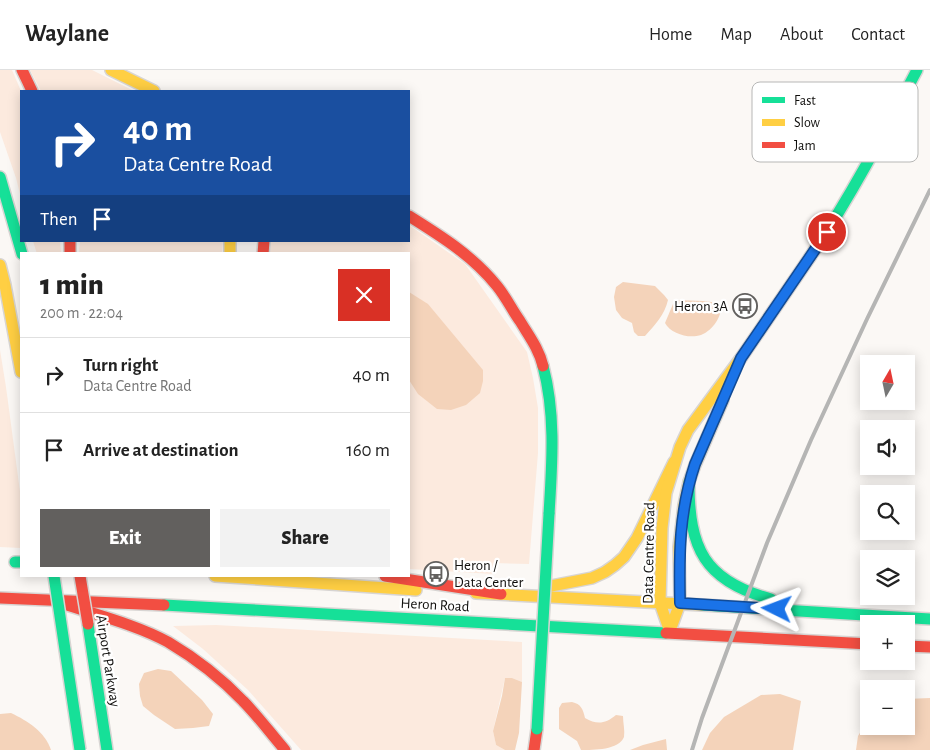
<!DOCTYPE html>
<meta charset="utf-8">
<style>
body{margin:0;font-family:"Alegreya Sans",sans-serif;background:#f2f2f2;color:#222;height:100vh;display:flex;flex-direction:column;font-size:19px;white-space:nowrap}
*{box-sizing:border-box;margin:0}
p{font-size:16px;color:#767676}
.icon{flex:none;width:28px;height:28px;fill:none;stroke:currentColor;stroke-width:2;stroke-linecap:round;stroke-linejoin:round}
.map{position:relative;flex:1;overflow:hidden}
.panel{position:absolute;left:20px;top:182px;width:390px;height:325px;display:flex;flex-direction:column;background:#fff;border-radius:0px;box-shadow:0 2px 12px #0003}
.panel>*{flex:none}
.hud{position:absolute;left:20px;top:20px;width:390px;height:152px;border-radius:0px;box-shadow:0 2px 12px #0003;background:#1a4fa0;color:#fff;overflow:hidden}
.needle{width:32px;rotate:9deg}
.fabs{position:absolute;left:860px;top:285px;display:grid;gap:10px}
.fabs a{display:grid;place-items:center;width:55px;height:55px;border-radius:0px;background:#fff;box-shadow:0 2px 12px #0003;font-size:25px}
.pin{position:absolute;display:grid;place-items:center;width:42px;height:42px;color:#fff;margin:-21px;border:2px solid #fff;border-radius:50%;box-shadow:0 1px 5px #0007}
.me{position:absolute;width:55px;margin:-28px;rotate:273deg;stroke-linejoin:round;filter:drop-shadow(0 0 4px #0008)}
.turn{display:flex;align-items:center;gap:18px;height:105px;padding:0 20px;font-size:22px}
.turn .icon{width:65px;height:65px;stroke-width:2.5}
.turn b{display:block;font-size:35px;line-height:42px}
.then{display:flex;align-items:center;height:48px;padding:0 20px;background:#0003;gap:10px;font-size:19px}
.round{display:grid;place-items:center;flex:none;width:52px;height:52px;border-radius:0px;background:#f2f2f2}
.head{display:flex;align-items:center;justify-content:space-between;height:85px;padding:0 20px}
h1{font-size:30px;font-weight:800;line-height:38px}
.action{display:flex;gap:10px;margin-top:auto;padding:10px 20px}
.action a{flex:1;height:58px;border-radius:0px;background:#62605e;color:#fff;font-size:20px;font-weight:800;line-height:58px;text-align:center}
.action a+a{background:#f2f2f2;color:#222}
ul{padding:0;list-style:none}
li{display:flex;align-items:center;gap:15px;height:75px;padding:0 20px;border-top:1px solid #e0e0e0}
li div{flex:1}
li b{display:block;font-size:19px}
li em{font-style:normal}
header{display:flex;align-items:center;gap:30px;box-sizing:border-box;height:70px;padding:0 25px;background:#fff;border-bottom:1px solid #e0e0e0}
header strong{font-size:24px}
nav{display:flex;gap:28px;margin-inline-start:auto;font-size:18px}
.map>svg:first-child{display:block}
.green{fill:#fceade}
.forest{fill:#f4d3ba}
.lines{fill:none;stroke-linecap:round;stroke-linejoin:round}
.fast-casing{stroke:#d8d5d3;stroke-width:14}
.slow-casing{stroke:#d8d5d3;stroke-width:14}
.jam-casing{stroke:#d8d5d3;stroke-width:14}
.fast{stroke:#16e098;stroke-width:11}
.slow{stroke:#ffcf43;stroke-width:11}
.jam{stroke:#f24e42;stroke-width:11}
.rail{stroke:#b5b5b4;stroke-width:4}
.fast-bridge-casing{stroke:#d8d5d3;stroke-width:14;stroke-linecap:butt}
.jam-bridge-casing{stroke:#d8d5d3;stroke-width:14;stroke-linecap:butt}
.fast-bridge{stroke:#16e098;stroke-width:11}
.jam-bridge{stroke:#f24e42;stroke-width:11}
.route-casing{stroke:#114b97;stroke-width:12}
.route{stroke:#1a73e8;stroke-width:9}
.labels{text-anchor:middle;dominant-baseline:central;stroke-width:4.5;stroke-linejoin:round;paint-order:stroke}
.poi-label{font-size:15px;fill:#0f0e0c;stroke:#fff;text-anchor:end}
.street-label{font-size:15px;fill:#0f0e0c;stroke:#fff}
.key{fill:#fff;stroke:#b7b7b6;stroke-width:1}
.key-label{font-size:14px;fill:#0f0e0c}
</style>
<header>
<strong>Waylane</strong>
<nav><a>Home</a><a>Map</a><a>About</a><a>Contact</a></nav>
</header>
<div class="map">
<svg width="930" height="680" viewBox="0 0 930 680">
<rect width="100%" height="100%" fill="#fbf8f5"/>
<g class="green">
<path d="M0 0H12L21 21V128L16 108 0 62Z"/>
<path d="M30 0H92L134 21H41Z"/>
<path d="M409 155 465 194 527 282 533 308 538 338V383L529 494 494 493 493 504 409 499V184H270L271 171H409Z"/>
<path d="M33 171H60L61 184H37Z"/>
<path d="M80 171H223L222 184H79Z"/>
<path d="M0 280 6 317 21 429V478L0 477Z"/>
<path d="M216 555 522 572V612L512 608H505L493 661 496 675 505 680H301L248 620 203 579 173 556Z"/>
</g>
<g class="forest">
<path d="M623 212 655 216 664 225 668 230C665 244 655 255 645 266H638L634 262 632 253 622 248 616 240 614 227 616 217Z"/>
<path d="M409 222 428 234 483 300V311L480 323 466 335 451 340 437 339 418 324 409 310Z"/>
<path d="M677 230 703 231 720 233C724 245 712 261 701 265 689 269 671 264 665 253L673 234Z"/>
<path d="M158 599 171 601 202 630 213 644 209 656 193 658 175 659 154 645 143 636 140 626 139 614 144 603Z"/>
<path d="M505 608H512L522 612 519 663 515 680H505L496 675 493 661 502 626Z"/>
<path d="M780 624 801 631 793 680H702L710 663 724 647 761 625Z"/>
<path d="M930 628V680H856L858 666 869 648V656H906V629Z"/>
<path d="M572 632C581 634 583 639 585 648 597 655 605 654 616 645L623 646C623 653 625 660 624 667 619 680 594 680 581 680L577 671 559 659V638L562 633Z"/>
<path d="M11 643C28 651 45 662 51 680H0V644Z"/>
<path d="M666 669 667 680H630L643 675Z"/>
</g>
<g class="lines">
<defs>
<g id="fast">
<path d="M0 107 22 184"/>
<path d="M810 187C850 128 884 63 917 0"/>
<path d="M543 296C556 345 552 394 549 444"/>
<path d="M689 412C689 478 704 511 771 529"/>
<path d="M15 492H21"/>
<path d="M164 535 666 563"/>
<path d="M702 535 930 549"/>
<path d="M88 554 107 680"/>
</g>
<g id="slow">
<path d="M111 0 154 21"/>
<path d="M230 171V184"/>
<path d="M0 195 5 215 21 302"/>
<path d="M215 506 416 520"/>
<path d="M551 516 592 508 605 502 615 495 624 487 637 468 674 392"/>
<path d="M476 523 702 535"/>
<path d="M672 555 680 533 679 477 684 435 689 412 695 395 723 330"/>
<path d="M670 562 660 533 662 458 666 423 680 377 688 360 741 288 810 187"/>
</g>
<g id="jam">
<path d="M22 0 32 21"/>
<path d="M409 146C441 166 473 186 497 216 506 227 512 240 520 251 529 266 539 279 543 296"/>
<path d="M70 171V184"/>
<path d="M263 184 264 171"/>
<path d="M385 506 501 524"/>
<path d="M0 528 164 535"/>
<path d="M64 534C97 545 137 555 168 572 195 588 221 608 243 631 258 646 271 664 285 680"/>
<path d="M666 563 869 574"/>
<path d="M906 576 930 577"/>
<path d="M534 680 537 659"/>
</g>
</defs>
<use href="#fast" class="fast-casing"/>
<use href="#slow" class="slow-casing"/>
<use href="#jam" class="jam-casing"/>
<use href="#fast" class="fast"/>
<use href="#slow" class="slow"/>
<use href="#jam" class="jam"/>
<path class="rail" d="M692 680 702 648 767 473 811 370 867 249 930 120"/>
<defs>
<g id="fast-bridge">
<path d="M54 506 80 680"/>
<path d="M537 659 549 444"/>
</g>
<path id="jam-bridge" d="M80 506 88 554"/>
</defs>
<use href="#fast-bridge" class="fast-bridge-casing"/>
<use href="#jam-bridge" class="jam-bridge-casing"/>
<use href="#fast-bridge" class="fast-bridge"/>
<use href="#jam-bridge" class="jam-bridge"/>
</g>
<g class="lines">
<defs>
<path id="route" d="M777 539 680 533C679 484 679 442 695 394L741 288 827 162"/>
</defs>
<use href="#route" class="route-casing"/>
<use href="#route" class="route"/>
</g>
<defs>
<symbol id="bus-ring" viewBox="-11 -11 22 22"><circle r="9.5" fill="#fff" stroke="#62605e" stroke-width="1.5"/><path d="M-5-6H5V4H4V6H2V4H-2V6H-4V4H-5ZM-3.5-4V0h7V-4ZM-3.5 1.2v1.5H-2V1.2ZM2 1.2v1.5H3.5V1.2Z" fill="#62605e"/></symbol>
</defs>
<g fill-rule="evenodd">
<use href="#bus-ring" x="731" y="222" width="28" height="28"/>
<use href="#bus-ring" x="422" y="490" width="28" height="28"/>
</g>
<g class="labels">
<g class="poi-label">
<text x="728" y="236">Heron 3A</text>
<text x="454" y="495" text-anchor="start">Heron /<tspan x="454" dy="17">Data Center</tspan></text>
</g>
<g class="street-label">
<text transform="translate(649 483) rotate(-89)">Data Centre Road</text>
<text transform="translate(435 535) rotate(3)">Heron Road</text>
<text transform="translate(108 591) rotate(81)">Airport Parkway</text>
</g>
</g>
<rect x="752" y="12" width="166" height="80" rx="8" class="key"/>
<rect x="762" y="27" width="23" height="6" fill="#16e098"/>
<rect x="762" y="49" width="23" height="7" fill="#ffcf43"/>
<rect x="762" y="72" width="23" height="6" fill="#f24e42"/>
<g class="key-label">
<text x="794" y="35">Fast</text>
<text x="794" y="57">Slow</text>
<text x="794" y="80">Jam</text>
</g>
</svg>
<div class="fabs">
<a><svg class="needle" viewBox="-14 -14 28 28"><path d="M0-13l5 13h-10z" fill="#e53935"/><path d="M0 13l5-13h-10z" fill="#767676"/></svg></a>
<a><svg class="icon" aria-label="sound" viewBox="0 0 24 24"><path d="M4 9h4l5-4v14l-5-4H4zM17 9q2 3 0 6"/></svg></a>
<a><svg class="icon" aria-label="search" viewBox="0 0 24 24"><circle cx="10" cy="10" r="6"/><path d="M15 15l6 6"/></svg></a>
<a><svg class="icon" aria-label="layers" viewBox="0 0 24 24"><path d="M12 4l9 5-9 5-9-5zM3 14l9 5 9-5"/></svg></a>
<a>+</a>
<a>−</a>
</div>
<div class="pin" style="left:827px;top:162px;background:#d93025"><svg class="icon" aria-label="arrive" viewBox="0 0 24 24"><path d="M6 21V4h12l-3 4 3 4H6"/></svg></div>
<svg class="me" style="left:777px;top:539px" viewBox="-20 -20 40 40"><path d="M0-17L14 15 0 8-14 15z" fill="#1a73e8" stroke="#fff" stroke-width="4"/></svg>
<div class="hud">
<div class="turn"><svg class="icon" aria-label="right" viewBox="0 0 24 24"><path d="M7 20v-9h11M14 6l5 5-5 5"/></svg><div><b>40 m</b>Data Centre Road</div></div>
<div class="then">Then<svg class="icon" aria-label="arrive" viewBox="0 0 24 24"><path d="M6 21V4h12l-3 4 3 4H6"/></svg></div>
</div>
<section class="panel">
<div class="head"><div><h1>1 min</h1><p>200 m · 22:04</p></div><a class="round" style="background:#d93025;color:#fff"><svg class="icon" aria-label="close" viewBox="0 0 24 24"><path d="M6 6l12 12M18 6L6 18"/></svg></a></div>
<ul>
<li><svg class="icon" aria-label="right" viewBox="0 0 24 24"><path d="M7 20v-9h11M14 6l5 5-5 5"/></svg><div><b>Turn right</b><p>Data Centre Road</p></div><em>40 m</em></li>
<li><svg class="icon" aria-label="arrive" viewBox="0 0 24 24"><path d="M6 21V4h12l-3 4 3 4H6"/></svg><div><b>Arrive at destination</b></div><em>160 m</em></li>
</ul>
<div class="action"><a>Exit</a><a>Share</a></div>
</section>
</div>
